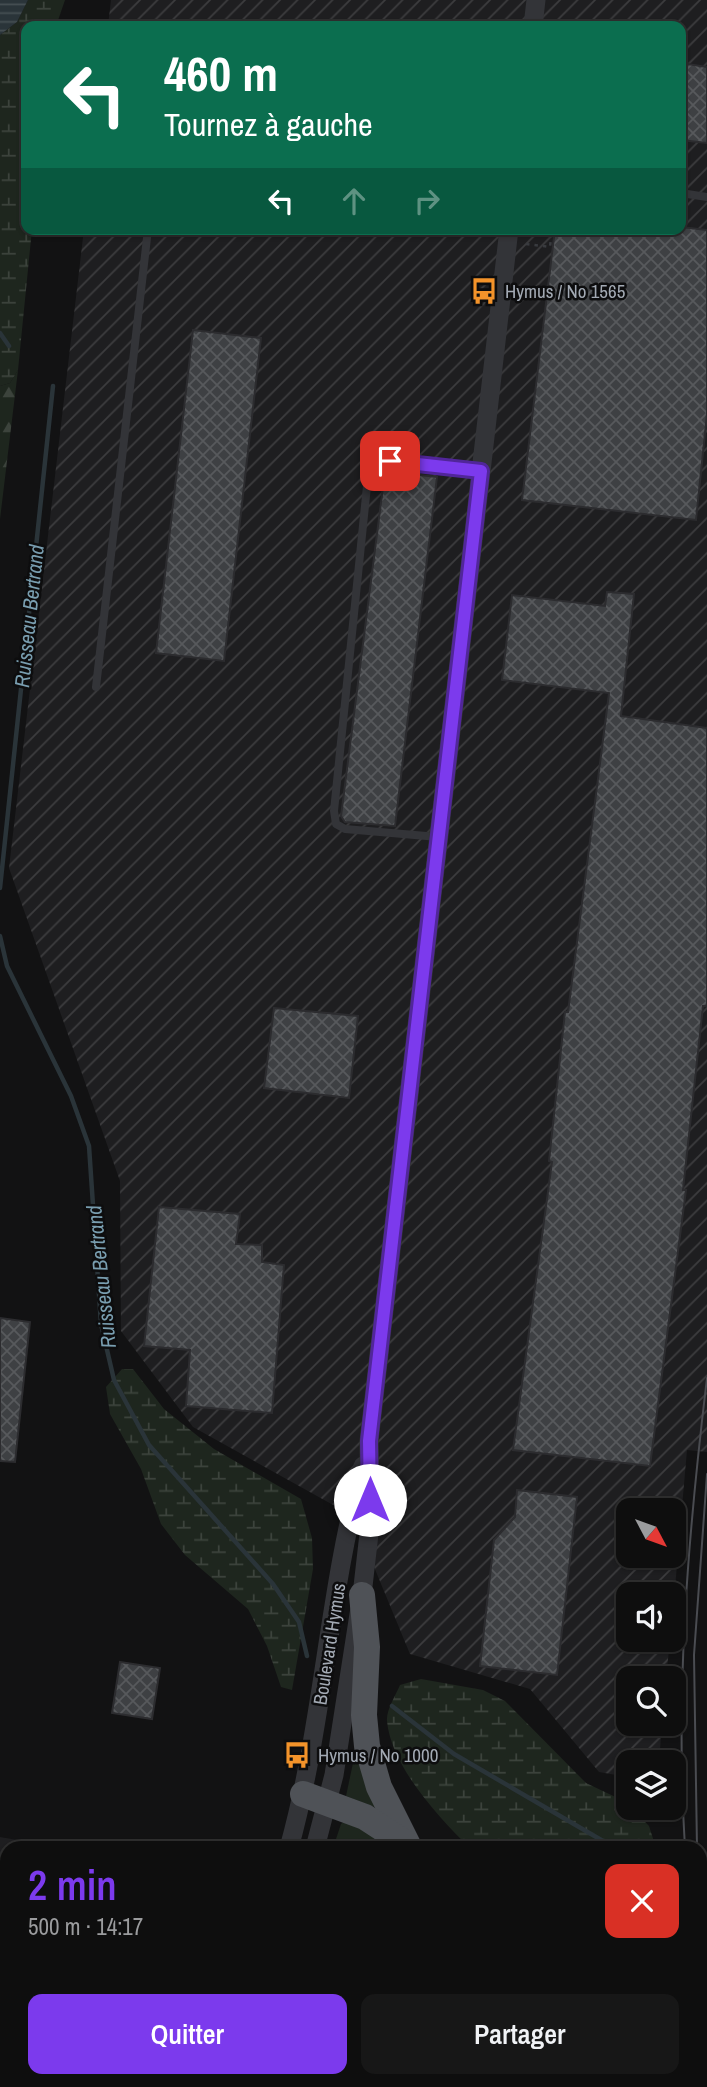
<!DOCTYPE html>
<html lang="fr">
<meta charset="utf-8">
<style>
body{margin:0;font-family:"Archivo Narrow",sans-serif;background:#171717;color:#f1f3f6;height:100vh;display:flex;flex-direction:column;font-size:26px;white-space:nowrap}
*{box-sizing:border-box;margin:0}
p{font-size:23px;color:#9b9c9e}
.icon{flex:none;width:38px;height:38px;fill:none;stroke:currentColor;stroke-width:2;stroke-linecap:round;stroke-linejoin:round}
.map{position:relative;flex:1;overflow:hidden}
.side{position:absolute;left:0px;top:1841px;width:707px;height:247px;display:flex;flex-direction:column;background:#0e0e0e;border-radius:21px 21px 0 0;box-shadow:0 2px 5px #0004,0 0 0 2px #2e2e2e}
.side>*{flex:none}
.banner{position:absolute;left:21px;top:21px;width:665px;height:214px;border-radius:14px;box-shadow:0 2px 5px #0004,0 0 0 2px #2e2e2e;background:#0b6e4f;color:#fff;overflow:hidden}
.needle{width:46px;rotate:131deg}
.buttons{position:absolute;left:616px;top:1498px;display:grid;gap:14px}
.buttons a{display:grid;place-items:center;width:70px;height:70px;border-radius:14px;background:#0e0e0e;box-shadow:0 2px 5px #0004,0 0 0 2px #2e2e2e;font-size:35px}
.pin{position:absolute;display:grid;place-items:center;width:60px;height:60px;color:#fff;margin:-30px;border-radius:14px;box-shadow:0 4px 10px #0006}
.me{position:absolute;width:77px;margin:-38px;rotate:0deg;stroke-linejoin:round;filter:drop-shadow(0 0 5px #0008)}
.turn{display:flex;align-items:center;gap:24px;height:147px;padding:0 28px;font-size:32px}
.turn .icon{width:91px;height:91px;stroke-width:2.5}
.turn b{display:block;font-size:49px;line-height:60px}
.lanes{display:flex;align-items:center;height:66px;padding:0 28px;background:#0003;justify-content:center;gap:35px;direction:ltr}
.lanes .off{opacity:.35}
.round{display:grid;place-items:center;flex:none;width:74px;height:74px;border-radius:14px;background:#171717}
.headline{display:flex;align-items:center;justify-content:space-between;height:119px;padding:0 28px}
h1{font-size:42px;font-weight:600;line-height:52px;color:#7c3aed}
.button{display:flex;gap:14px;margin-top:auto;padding:14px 28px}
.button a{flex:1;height:80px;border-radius:14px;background:#7c3aed;color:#fff;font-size:28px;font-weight:600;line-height:80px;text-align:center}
.button a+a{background:#171717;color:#f1f3f6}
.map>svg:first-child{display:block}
.built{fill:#1e1e20}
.industrial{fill:url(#industrial-furrows);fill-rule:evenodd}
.grass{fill:#1e261e}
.forest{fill:url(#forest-firs)}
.wetland{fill:url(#wetland-marsh)}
.water{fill:url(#water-rules)}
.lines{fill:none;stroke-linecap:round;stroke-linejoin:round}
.stream{stroke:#2a3439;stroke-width:4.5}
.building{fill:url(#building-cross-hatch);stroke:#2c2c2f;stroke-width:2}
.path{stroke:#393b3f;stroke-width:2.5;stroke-dasharray:3.5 5;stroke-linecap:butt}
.service{stroke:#333438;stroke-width:8}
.tertiary{stroke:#333438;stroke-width:19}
.primary{stroke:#4f5257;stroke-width:26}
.motorway{stroke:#5f6369;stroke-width:30}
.tram{stroke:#4a4c51;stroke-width:2}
.route-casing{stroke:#51269a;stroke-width:18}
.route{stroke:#7c3aed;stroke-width:12}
.labels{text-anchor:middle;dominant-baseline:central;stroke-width:5;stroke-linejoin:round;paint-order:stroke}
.poi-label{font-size:19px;fill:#a3aab4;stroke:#0d0d0e;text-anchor:start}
.street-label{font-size:19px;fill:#a3aab4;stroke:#0d0d0e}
.water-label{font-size:21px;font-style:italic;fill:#799eb0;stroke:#0d0d0e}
</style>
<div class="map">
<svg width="707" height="2087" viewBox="0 0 707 2087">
<defs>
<pattern id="industrial-furrows" width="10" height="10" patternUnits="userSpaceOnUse" patternTransform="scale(1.75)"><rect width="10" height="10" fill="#1e1e20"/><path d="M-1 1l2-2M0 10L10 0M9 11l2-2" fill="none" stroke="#3c3c3e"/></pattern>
<pattern id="forest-firs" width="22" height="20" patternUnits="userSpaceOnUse" patternTransform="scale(1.75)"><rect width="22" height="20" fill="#1e261e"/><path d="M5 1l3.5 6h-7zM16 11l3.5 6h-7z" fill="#3c433c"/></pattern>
<pattern id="wetland-marsh" width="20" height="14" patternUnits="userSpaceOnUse" patternTransform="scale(1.75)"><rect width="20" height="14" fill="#1e261e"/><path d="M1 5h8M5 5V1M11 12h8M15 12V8" fill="none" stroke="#3c433c"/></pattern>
<pattern id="water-rules" width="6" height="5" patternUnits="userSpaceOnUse" patternTransform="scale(1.75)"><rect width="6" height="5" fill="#2a3439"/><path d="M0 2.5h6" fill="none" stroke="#464f53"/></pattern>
<pattern id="building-cross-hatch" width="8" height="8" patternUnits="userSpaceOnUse" patternTransform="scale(1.75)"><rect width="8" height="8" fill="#3e4043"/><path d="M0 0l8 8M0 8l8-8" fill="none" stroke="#57595c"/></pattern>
</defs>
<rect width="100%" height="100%" fill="#121213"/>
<path class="built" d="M0 1837 64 1848H7V2081H170L167 2087H0Z"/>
<path class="industrial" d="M111 0H707V1452L687 1450 674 1599V1594H628V1640H670L666 1678H628V1724H662L659 1762H628V1777L599 1772 530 1689 410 1654 353 1516 193 1427 121 1331 120 1181 9 868 84 229H681V26H108ZM628 1510H674V1556H628Z"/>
<g class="grass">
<path d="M360 1730 384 1811 346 1796Z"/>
<path d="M345 1821 352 1822 392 1848H333L341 1824Z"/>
<path d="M296 2081H543L541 2087H294Z"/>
</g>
<path class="forest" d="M18 370 0 519V386L10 383Z"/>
<g class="wetland">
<path d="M28 0H65L56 26H26V229H32L18 370 10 383 0 386V35L17 22Z"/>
<path d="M122 1369H133L164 1409 214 1449 301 1499 312 1538 313 1569 292 1690 281 1687 267 1646 248 1609 185 1555 161 1524 141 1469 110 1414 106 1387Z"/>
<path d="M421 1679 483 1690 505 1701 586 1783 628 1803V1808H632L649 1826 656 1848H470C439 1818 391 1766 387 1721 386 1710 396 1695 400 1685Z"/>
</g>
<path class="water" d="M0 0H28L17 22 0 35Z"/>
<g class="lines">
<g class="stream">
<path d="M0 333 9 346"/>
<path d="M0 888 53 386"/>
<path d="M0 936 7 966 71 1096 89 1146 101 1324 114 1380 149 1445 273 1584 299 1622 307 1656"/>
<path d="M392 1706 454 1754 615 1848"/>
</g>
</g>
<g class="building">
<path d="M681 63 707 67V143L681 140Z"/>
<path d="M681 227 707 230V414L696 520 522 500 555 229Z"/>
<path d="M193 330 261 338 224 661 156 653Z"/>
<path d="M385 471 437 477 395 826 345 822 341 816Z"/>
<path d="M607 592 634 594 621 716 707 728V1006H703L683 1190H686L650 1466 513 1450 552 1162 549 1161 565 1012H568L609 693 502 680 512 595 605 606Z"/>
<path d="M274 1008 358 1016 349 1098 264 1088Z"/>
<path d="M159 1207 240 1214 236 1244 262 1245V1262L284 1265 272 1413 186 1406 190 1350 144 1346Z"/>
<path d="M0 1318 30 1322 15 1462 0 1461Z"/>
<path d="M517 1490 577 1497 557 1675 480 1666 494 1540 515 1517Z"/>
<path d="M120 1662 160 1668 152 1719 112 1713Z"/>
</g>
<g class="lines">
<path class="path" d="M526 244 550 247 552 229"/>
<g class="service">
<path d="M681 193 707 197"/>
<path d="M96 687 148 229"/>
<path d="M438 837 345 829 336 824 334 811 367 486 383 463 390 461 481 471"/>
</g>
<g class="tertiary">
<path d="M533 26 536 0"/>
<path d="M289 1848C324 1722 328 1591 363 1466"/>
<path d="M315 1848 334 1775 362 1595 370 1525 369 1441 509 229"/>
<path d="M193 2087 197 2081"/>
</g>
<g class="primary">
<path d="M362 1595 367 1647 364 1715 367 1746 379 1787 408 1845"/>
<path d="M303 1794 365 1817 405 1843"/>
<path d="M700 1946 707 1936"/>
<path d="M259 2087 262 2081"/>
<path d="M554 2087 555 2081"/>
<path d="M598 2087 602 2081"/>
</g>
<g class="motorway">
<path d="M700 2019 707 2009"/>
<path d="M651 2087 655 2081"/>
<path d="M706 2087 707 2085"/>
</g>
<g class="tram">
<path d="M685 1848C675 1690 688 1535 707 1378"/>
<path d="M697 1848 694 1655 707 1474"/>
<path d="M700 1888 707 1956"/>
<path d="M700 1998 707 2046"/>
</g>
</g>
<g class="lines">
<defs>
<path id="route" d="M370 1500 369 1441 481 471 390 461"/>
</defs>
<use href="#route" class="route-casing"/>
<use href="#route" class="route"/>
</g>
<defs>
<symbol id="bus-bare" viewBox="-9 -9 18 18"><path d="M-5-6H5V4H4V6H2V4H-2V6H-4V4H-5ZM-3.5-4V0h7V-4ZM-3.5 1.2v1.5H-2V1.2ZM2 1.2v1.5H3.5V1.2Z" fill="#f3932a" stroke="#0d0d0e" stroke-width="2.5" paint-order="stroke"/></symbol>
</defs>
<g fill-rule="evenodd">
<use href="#bus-bare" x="465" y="272" width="38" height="38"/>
<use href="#bus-bare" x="278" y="1736" width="38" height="38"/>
</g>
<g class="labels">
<g class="poi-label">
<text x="505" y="291">Hymus / No 1565</text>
<text x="318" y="1755">Hymus / No 1000</text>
</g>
<g class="street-label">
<text transform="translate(329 1644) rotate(-81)">Boulevard Hymus</text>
</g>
<g class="water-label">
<text transform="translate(29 616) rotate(-84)">Ruisseau Bertrand</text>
<text transform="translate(101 1277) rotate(-96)">Ruisseau Bertrand</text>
</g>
</g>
</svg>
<div class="buttons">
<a><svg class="needle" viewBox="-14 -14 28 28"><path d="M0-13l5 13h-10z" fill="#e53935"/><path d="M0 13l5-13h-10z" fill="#9b9c9e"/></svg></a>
<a><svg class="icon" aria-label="sound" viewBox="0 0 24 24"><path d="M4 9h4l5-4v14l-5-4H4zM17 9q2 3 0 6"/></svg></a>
<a><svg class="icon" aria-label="search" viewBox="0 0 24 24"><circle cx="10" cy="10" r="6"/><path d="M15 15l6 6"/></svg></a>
<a><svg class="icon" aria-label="layers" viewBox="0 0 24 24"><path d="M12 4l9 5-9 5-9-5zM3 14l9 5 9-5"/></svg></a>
</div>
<div class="pin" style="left:390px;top:461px;background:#d93025"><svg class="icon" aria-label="arrive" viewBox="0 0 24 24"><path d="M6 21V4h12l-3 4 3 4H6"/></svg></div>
<svg class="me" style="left:370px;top:1500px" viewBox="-20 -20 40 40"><circle r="19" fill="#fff"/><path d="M0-13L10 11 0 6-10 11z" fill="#7c3aed"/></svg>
<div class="banner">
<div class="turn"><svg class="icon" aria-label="left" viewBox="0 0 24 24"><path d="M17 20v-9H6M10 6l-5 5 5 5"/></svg><div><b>460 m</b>Tournez à gauche</div></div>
<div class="lanes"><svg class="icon" aria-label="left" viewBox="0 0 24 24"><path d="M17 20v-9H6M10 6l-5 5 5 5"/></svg><svg class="icon off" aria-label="ahead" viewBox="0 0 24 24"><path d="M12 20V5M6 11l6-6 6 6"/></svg><svg class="icon off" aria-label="right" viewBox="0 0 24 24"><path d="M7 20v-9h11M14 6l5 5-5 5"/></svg></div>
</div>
<section class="side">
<div class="headline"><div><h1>2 min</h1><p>500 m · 14:17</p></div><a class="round" style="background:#d93025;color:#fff"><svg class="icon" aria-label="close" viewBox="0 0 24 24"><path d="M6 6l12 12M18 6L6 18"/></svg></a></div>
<div class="button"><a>Quitter</a><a>Partager</a></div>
</section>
</div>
